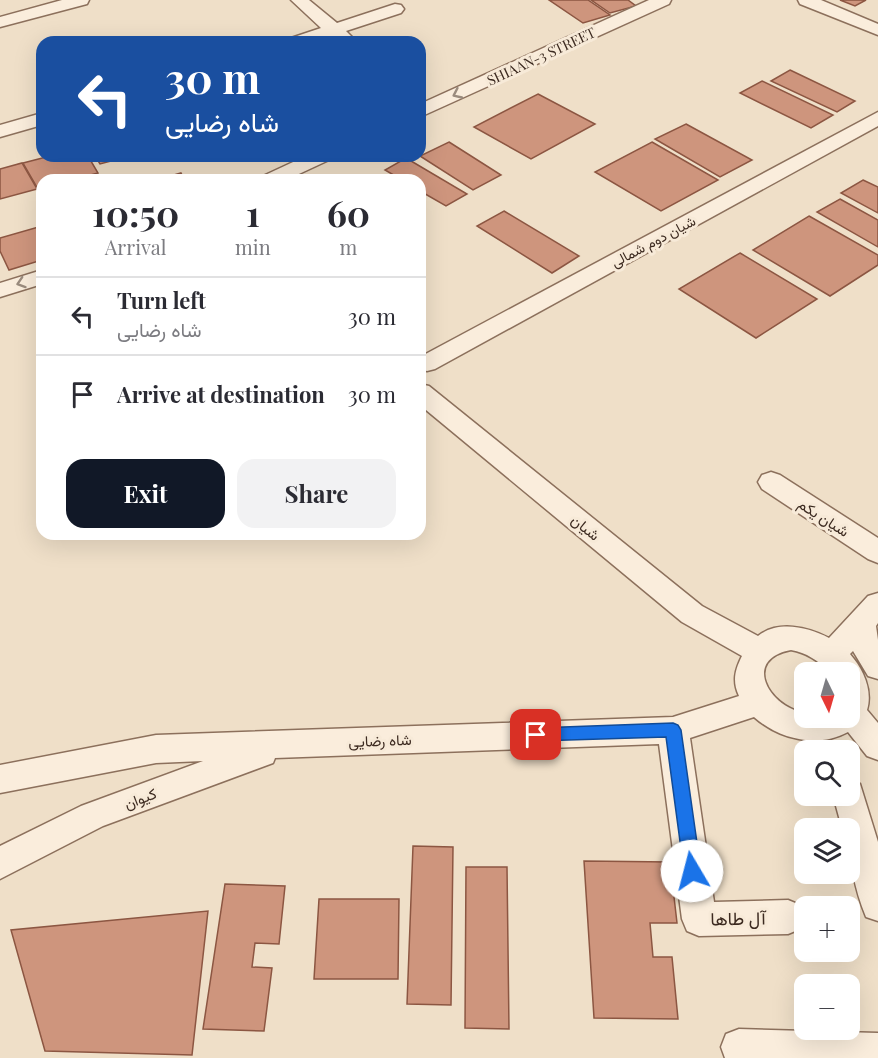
<!DOCTYPE html>
<meta charset="utf-8">
<style>
body{margin:0;font-family:"Playfair Display",Vazirmatn,serif;background:#f2f2f3;color:#2b2b33;height:100vh;display:flex;flex-direction:column;font-size:22px;white-space:nowrap}
*{box-sizing:border-box;margin:0}
p{font-size:20px;color:#7c7c81}
.icon{flex:none;width:33px;height:33px;fill:none;stroke:currentColor;stroke-width:2;stroke-linecap:round;stroke-linejoin:round}
.map{position:relative;flex:1;overflow:hidden}
.drawer{position:absolute;left:36px;top:174px;width:390px;height:366px;display:flex;flex-direction:column;background:#fff;border-radius:18px;box-shadow:0 6px 24px #0002}
.drawer>*{flex:none}
.guide{position:absolute;left:36px;top:36px;width:390px;height:126px;border-radius:18px;box-shadow:0 6px 24px #0002;background:#1a4fa0;color:#fff;overflow:hidden}
.needle{width:39px;rotate:175deg}
.controls{position:absolute;left:794px;top:662px;display:grid;gap:12px}
.controls a{display:grid;place-items:center;width:66px;height:66px;border-radius:12px;background:#fff;box-shadow:0 6px 24px #0002;font-size:30px}
.pin{position:absolute;display:grid;place-items:center;width:51px;height:51px;color:#fff;margin:-26px;border-radius:12px;box-shadow:0 3px 9px #0006}
.me{position:absolute;width:66px;margin:-33px;rotate:352deg;stroke-linejoin:round;filter:drop-shadow(0 0 4px #0008)}
.turn{display:flex;align-items:center;gap:21px;height:126px;padding:0 30px;font-size:27px}
.turn .icon{width:78px;height:78px;stroke-width:2.5}
.turn b{display:block;font-size:42px;line-height:51px}
.eta{display:flex;justify-content:space-evenly;align-items:center;height:102px;text-align:center}
.eta b{font-size:36px;font-weight:700;line-height:42px}
.cta{display:flex;gap:12px;margin-top:auto;padding:12px 30px}
.cta a{flex:1;height:69px;border-radius:18px;background:#111827;color:#fff;font-size:24px;font-weight:700;line-height:69px;text-align:center}
.cta a+a{background:#f2f2f3;color:#2b2b33}
ul{padding:0;list-style:none}
li{display:flex;align-items:center;gap:18px;height:78px;padding:0 30px;border-top:2px solid #e1e1e2}
li div{flex:1}
li b{display:block;font-size:22px}
li em{font-style:normal}
.map>svg:first-child{display:block}
.building{fill:#ce957d;stroke:#8c5642;stroke-width:1.5}
.lines{fill:none;stroke-linecap:round;stroke-linejoin:round}
.street-casing{stroke:#8c705c;stroke-width:3}
.street{fill:#faeddc;fill-rule:evenodd}
.oneway{stroke:#9b8c7e}
.route{fill:#1a73e8;stroke:#114b97;stroke-width:1.5}
.labels{text-anchor:middle;dominant-baseline:central;stroke-width:6;stroke-linejoin:round;paint-order:stroke}
.far-street-label{font-size:14px;fill:#3c2a20;stroke:#f7ead8}
.street-label{font-size:15px;fill:#3c2a20;stroke:#f7ead8}
.near-street-label{font-size:18px;fill:#3c2a20;stroke:#f7ead8}
</style>
<div class="map">
<svg width="878" height="1058" viewBox="0 0 878 1058">
<rect width="100%" height="100%" fill="#efdfc8"/>
<g class="building">
<path d="M549 0H588L610 15 583 23Z"/>
<path d="M591 0H628L636 6 610 13Z"/>
<path d="M840 0H866L855 6Z"/>
<path d="M790 70 855 101 837 112 771 81Z"/>
<path d="M762 81 833 115 811 128 740 93Z"/>
<path d="M538 94 595 124 531 159 474 127Z"/>
<path d="M686 124 752 160 720 177 655 139Z"/>
<path d="M449 142 501 175 473 190 420 156Z"/>
<path d="M652 142 718 180 661 211 595 172Z"/>
<path d="M50 156H88L98 173 72 180H42V188L38 189 23 163Z"/>
<path d="M95 156H130L100 164Z"/>
<path d="M406 158 467 194 446 206 420 191V180H402L385 170Z"/>
<path d="M22 163 37 189 0 199V169Z"/>
<path d="M181 173 185 180H157Z"/>
<path d="M863 180 878 187V213L841 193Z"/>
<path d="M840 199 878 220V247L817 212Z"/>
<path d="M504 211 579 256 552 273 477 226Z"/>
<path d="M809 216 878 255V265L830 296 753 250Z"/>
<path d="M42 226V260L9 270 0 251V238Z"/>
<path d="M740 253 817 299 756 338 679 289Z"/>
<path d="M413 846 453 847 451 1005 407 1004Z"/>
<path d="M584 861 670 862 677 923H650L653 957H672L678 1019 594 1018Z"/>
<path d="M466 867H507L509 1029 465 1028Z"/>
<path d="M225 884 285 886 279 944 255 943 252 967 272 968 264 1031 203 1029Z"/>
<path d="M319 899H399L398 979H314Z"/>
<path d="M208 911 192 1055 45 1051 11 930Z"/>
</g>
<g class="lines">
<defs>
<g id="street">
<path d="M62 0H89L87 4 0 27V17Z"/>
<path d="M291 0H309L337 23 395 4 401 5 404 9 401 13 346 31 354 39 352 42H338L331 36 314 42H288L291 38 321 28Z"/>
<path d="M649 0H671L669 4 420 117V104Z"/>
<path d="M798 0H821L878 24V35L800 4Z"/>
<path d="M878 112V126L435 369 427 371 420 369V357Z"/>
<path d="M42 113V125L0 137V125Z"/>
<path d="M306 156H332L329 160 286 180H260L263 176Z"/>
<path d="M42 270V284L0 297V283Z"/>
<path d="M420 384 429 386 702 606 758 636C778 620 808 627 829 638L868 596 878 593V623L876 626 878 640V679L868 676 853 651 850 654C863 669 873 690 867 710L878 723V760L867 756 848 732C817 749 779 739 754 717L690 738 714 902 788 900 800 905 804 914 800 929 788 934 699 936 687 931 682 919 659 744 275 758 273 763 103 826 0 879V846L81 806 203 761 156 763 0 793V765L156 735 673 717 739 696C732 681 735 670 742 656L682 622 420 405ZM791 650C807 653 817 660 830 672H849V717H804V713C768 706 742 659 791 650Z"/>
<path d="M771 472 780 475 878 538V563L868 559 762 489 758 482 762 475Z"/>
<path d="M849 780 860 784 878 842V921L866 917C854 888 849 859 849 828H842L833 795H849Z"/>
<path d="M739 1029 878 1033V1058H725L721 1047 726 1034Z"/>
</g>
</defs>
<use href="#street" class="street-casing"/>
<use href="#street" class="street"/>
</g>
<defs><path id="oneway-chevron" d="M-2-3.5L2.5 0L-2 3.5" fill="none" stroke-width="1.6" stroke-linecap="round" stroke-linejoin="round" transform="scale(1.5)"/></defs>
<g class="oneway">
<use href="#oneway-chevron" transform="translate(457 94) rotate(155)"/>
<use href="#oneway-chevron" transform="translate(21 283) rotate(162)"/>
</g>
<path class="route" d="M673 723 678 725 681 730 701 871 698 877 692 879 686 877 684 871 666 737 536 741 531 739 528 735 531 730 536 728Z"/>
<g class="labels">
<g class="far-street-label">
<text transform="translate(541 56) rotate(-25)">SHIAAN-3 STREET</text>
<text transform="translate(653 241) rotate(-28)">شیان دوم شمالی</text>
</g>
<g class="street-label">
<text transform="translate(824 517) rotate(33)">شیان یکم</text>
<text transform="translate(586 527) rotate(39)">شیان</text>
<text transform="translate(380 740) rotate(-2)">شاه رضایی</text>
<text transform="translate(140 798) rotate(-21)">کیوان</text>
</g>
<g class="near-street-label">
<text transform="translate(738 918) rotate(-1)">آل طاها</text>
</g>
</g>
</svg>
<div class="controls">
<a><svg class="needle" viewBox="-14 -14 28 28"><path d="M0-13l5 13h-10z" fill="#e53935"/><path d="M0 13l5-13h-10z" fill="#7c7c81"/></svg></a>
<a><svg class="icon" aria-label="search" viewBox="0 0 24 24"><circle cx="10" cy="10" r="6"/><path d="M15 15l6 6"/></svg></a>
<a><svg class="icon" aria-label="layers" viewBox="0 0 24 24"><path d="M12 4l9 5-9 5-9-5zM3 14l9 5 9-5"/></svg></a>
<a>+</a>
<a>−</a>
</div>
<div class="pin" style="left:536px;top:735px;background:#d93025"><svg class="icon" aria-label="arrive" viewBox="0 0 24 24"><path d="M6 21V4h12l-3 4 3 4H6"/></svg></div>
<svg class="me" style="left:692px;top:871px" viewBox="-20 -20 40 40"><circle r="19" fill="#fff"/><path d="M0-13L10 11 0 6-10 11z" fill="#1a73e8"/></svg>
<div class="guide">
<div class="turn"><svg class="icon" aria-label="left" viewBox="0 0 24 24"><path d="M17 20v-9H6M10 6l-5 5 5 5"/></svg><div><b>30 m</b>شاه رضایی</div></div>
</div>
<section class="drawer">
<div class="eta">
<div><b>10:50</b><p>Arrival</p></div>
<div><b>1</b><p>min</p></div>
<div><b>60</b><p>m</p></div>
</div>
<ul>
<li><svg class="icon" aria-label="left" viewBox="0 0 24 24"><path d="M17 20v-9H6M10 6l-5 5 5 5"/></svg><div><b>Turn left</b><p>شاه رضایی</p></div><em>30 m</em></li>
<li><svg class="icon" aria-label="arrive" viewBox="0 0 24 24"><path d="M6 21V4h12l-3 4 3 4H6"/></svg><div><b>Arrive at destination</b></div><em>30 m</em></li>
</ul>
<div class="cta"><a>Exit</a><a>Share</a></div>
</section>
</div>
